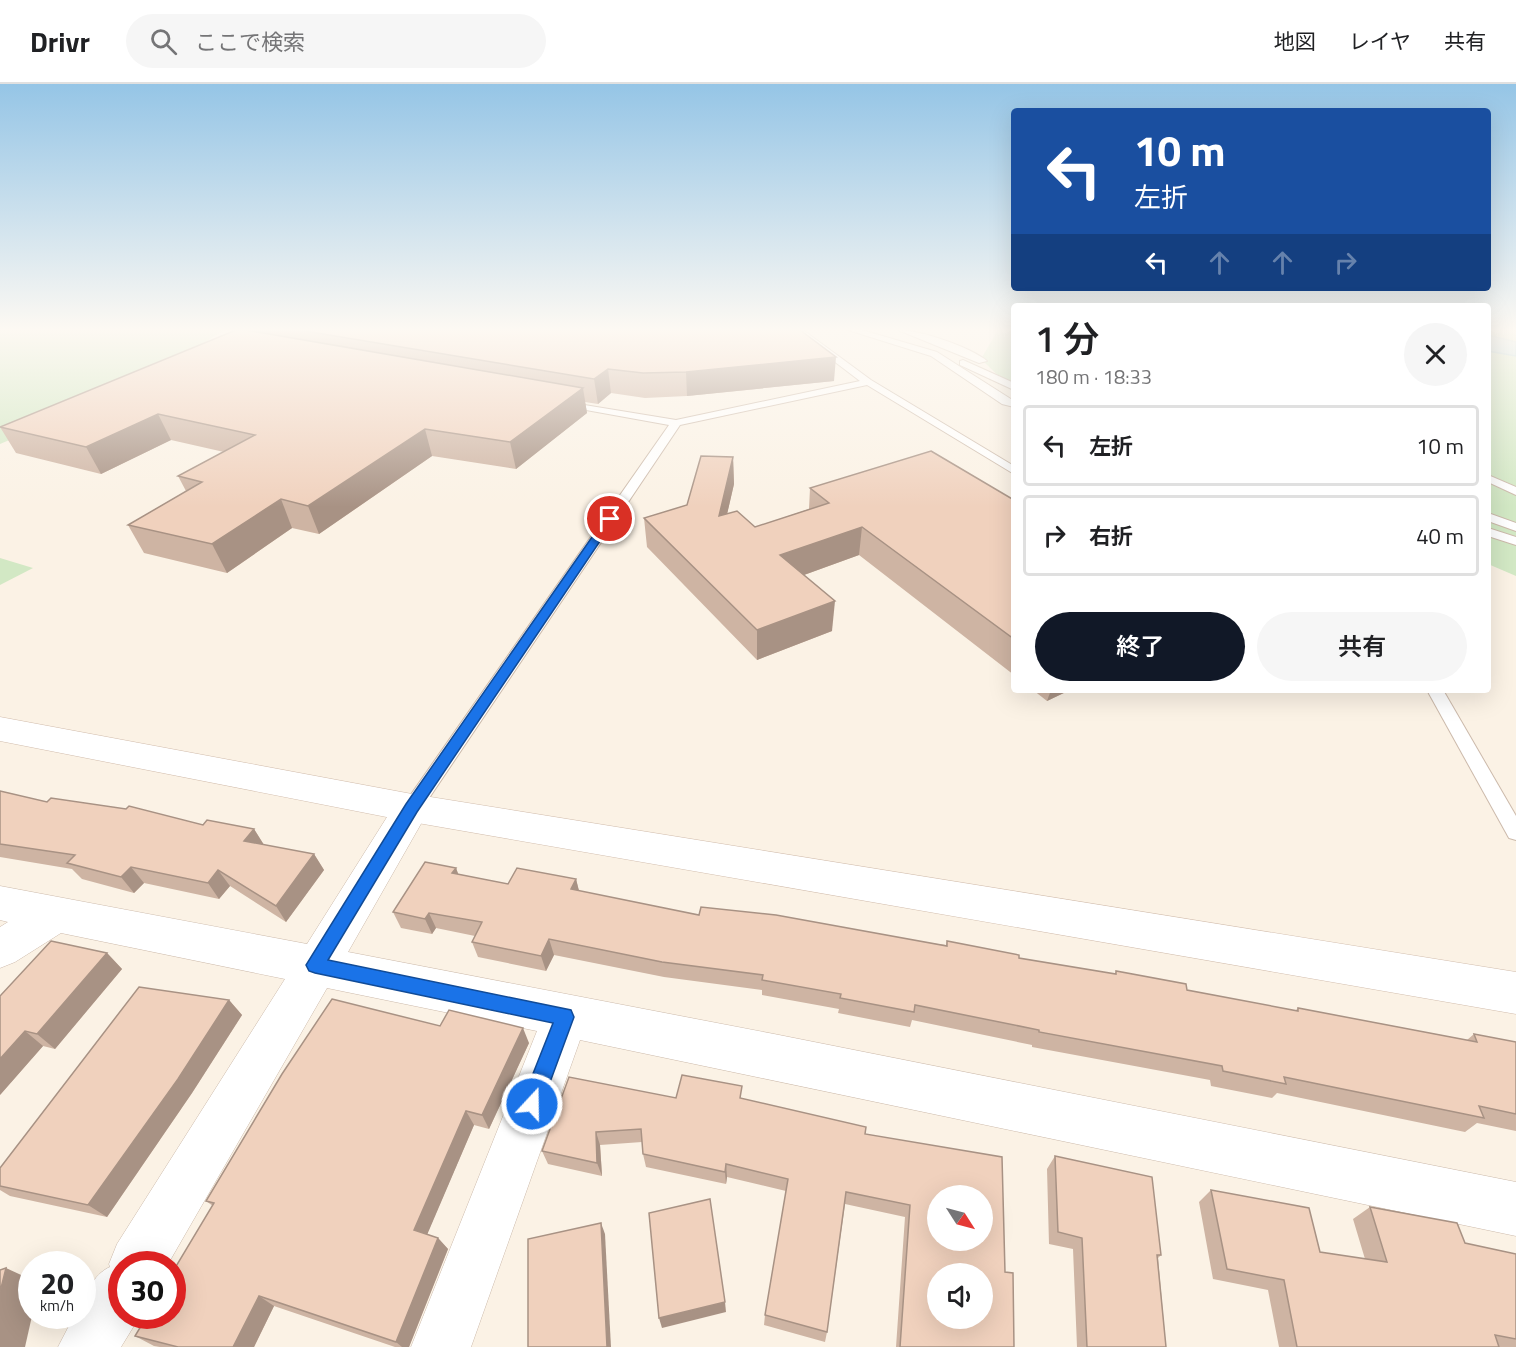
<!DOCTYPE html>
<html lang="ja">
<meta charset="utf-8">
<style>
body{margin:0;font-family:"Titillium Web","Noto Sans JP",sans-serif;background:#f6f6f6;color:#202124;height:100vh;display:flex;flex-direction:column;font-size:22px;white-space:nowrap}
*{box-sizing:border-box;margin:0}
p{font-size:20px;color:#757577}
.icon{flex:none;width:33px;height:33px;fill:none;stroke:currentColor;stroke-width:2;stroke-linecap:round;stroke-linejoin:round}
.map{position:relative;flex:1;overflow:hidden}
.details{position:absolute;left:1011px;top:219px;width:480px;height:390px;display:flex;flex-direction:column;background:#fff;border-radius:6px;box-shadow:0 6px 24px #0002}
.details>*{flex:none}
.hud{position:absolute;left:1011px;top:24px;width:480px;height:183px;border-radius:6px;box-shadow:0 6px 24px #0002;background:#1a4fa0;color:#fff;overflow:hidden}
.needle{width:39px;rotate:126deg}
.tools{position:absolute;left:927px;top:1101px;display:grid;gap:12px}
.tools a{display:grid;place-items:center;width:66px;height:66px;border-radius:50%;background:#fff;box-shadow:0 6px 24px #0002;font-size:30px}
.speed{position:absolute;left:18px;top:1167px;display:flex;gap:12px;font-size:30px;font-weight:700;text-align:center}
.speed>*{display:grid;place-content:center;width:78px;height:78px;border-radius:50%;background:#fff;box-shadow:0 6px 24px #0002;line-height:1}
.speed small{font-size:15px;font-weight:400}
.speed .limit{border:9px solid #d22;background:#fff;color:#111}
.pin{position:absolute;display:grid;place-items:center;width:51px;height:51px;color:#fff;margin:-26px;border:3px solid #fff;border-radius:50%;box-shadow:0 2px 6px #0007}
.me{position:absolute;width:66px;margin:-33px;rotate:21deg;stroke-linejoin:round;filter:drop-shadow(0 0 4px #0008)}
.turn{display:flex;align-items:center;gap:21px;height:126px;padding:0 24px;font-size:27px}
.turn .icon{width:78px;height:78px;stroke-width:2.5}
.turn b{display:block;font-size:42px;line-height:51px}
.lanes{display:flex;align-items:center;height:57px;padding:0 24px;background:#0003;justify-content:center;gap:30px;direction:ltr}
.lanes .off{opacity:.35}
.round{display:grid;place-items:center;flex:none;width:63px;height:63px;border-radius:32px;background:#f6f6f6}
.overview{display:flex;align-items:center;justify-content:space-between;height:102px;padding:0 24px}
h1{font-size:36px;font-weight:600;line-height:45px}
.action{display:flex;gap:12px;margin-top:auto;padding:12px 24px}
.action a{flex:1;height:69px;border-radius:36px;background:#111827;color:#fff;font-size:24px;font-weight:600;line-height:69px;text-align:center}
.action a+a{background:#f6f6f6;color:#202124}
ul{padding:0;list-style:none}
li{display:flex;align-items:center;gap:18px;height:81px;margin:0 12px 9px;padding:0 12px;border:3px solid #e0e0e0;border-radius:6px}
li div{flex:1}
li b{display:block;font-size:22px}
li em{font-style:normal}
header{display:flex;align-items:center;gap:36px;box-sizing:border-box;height:84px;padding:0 30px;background:#fff;border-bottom:2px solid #e0e0e0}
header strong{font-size:28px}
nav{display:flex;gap:33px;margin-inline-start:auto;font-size:21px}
.search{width:420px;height:54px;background:#f6f6f6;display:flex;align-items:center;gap:15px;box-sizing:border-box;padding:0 21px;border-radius:33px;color:#757577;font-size:22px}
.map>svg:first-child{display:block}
.green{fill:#d2e8c4}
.water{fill:#badee4;stroke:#a1cdd5;stroke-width:1.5}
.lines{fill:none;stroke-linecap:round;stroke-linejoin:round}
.lane-casing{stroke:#ccbaab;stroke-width:2}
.street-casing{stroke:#ccbaab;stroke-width:1}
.secondary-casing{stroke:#d1bcac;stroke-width:1}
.lane{fill:#fff;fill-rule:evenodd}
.street{fill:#fff;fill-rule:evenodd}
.secondary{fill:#fff;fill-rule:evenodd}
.wall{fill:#ceb4a3}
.shaded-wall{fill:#a89284}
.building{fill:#f0d1bd;stroke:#a89284;stroke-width:1.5;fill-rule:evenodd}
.route{fill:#1a73e8;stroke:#114b97;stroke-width:1.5}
</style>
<header>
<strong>Drivr</strong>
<div class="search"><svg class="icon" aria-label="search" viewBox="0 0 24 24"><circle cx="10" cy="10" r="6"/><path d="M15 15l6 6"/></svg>ここで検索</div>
<nav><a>地図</a><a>レイヤ</a><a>共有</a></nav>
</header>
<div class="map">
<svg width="1516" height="1263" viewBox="0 0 1516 1263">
<rect width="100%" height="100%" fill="#fbf2e5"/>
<g class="green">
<path d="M0 246H224L201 261 196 277 0 360Z"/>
<path d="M998 246H1014V307L981 275Z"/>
<path d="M1488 246H1516V492L1488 480Z"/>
<path d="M0 474 33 484 0 501Z"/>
</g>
<path class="water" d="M1488 251 1516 258V272L1488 267Z"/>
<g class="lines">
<defs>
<g id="lane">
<path d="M793 246H803L871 296 1014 382V390L867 301 680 341 419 729 412 731 405 729 403 724 405 719 669 341 564 322 560 321V317L676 336 860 297Z"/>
<path d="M848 246H862L937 268 1014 317V323L1002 320 931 272Z"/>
<path d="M898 246C920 246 970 263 987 277L979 279Z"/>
<path d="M963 276 1014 299V306L960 281V277Z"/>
<path d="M1488 391 1516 403V411L1488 398Z"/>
<path d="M1488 429 1516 439V447L1488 437Z"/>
<path d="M1488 444 1516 453V461L1488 452Z"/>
<path d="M1427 606H1443L1516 732V756L1509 754Z"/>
</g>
<path id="street" d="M412 710 425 714 430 724 348 868 774 950 1516 1098V1152L580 956 471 1263H411L537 947 327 904 168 1180H122V1232H140L121 1263H58L74 1232H82C82 1214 93 1190 110 1183L109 1180 117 1160 285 895 61 849 15 878 0 884V843L8 838 0 836V802L307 860 399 714Z"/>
<path id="secondary" d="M0 633 412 710 1516 888V930L412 738 0 657Z"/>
</defs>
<use href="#lane" class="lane-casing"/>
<use href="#street" class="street-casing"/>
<use href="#secondary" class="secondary-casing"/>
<use href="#lane" class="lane"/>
<use href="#street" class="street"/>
<use href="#secondary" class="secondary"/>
</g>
<g class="wall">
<path d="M249 246H800L834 297 687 312 645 314 611 309 598 320 585 318 587 329 516 385 432 372 319 450 292 444 227 489 144 469 128 441 186 407 178 392 224 368 171 356 101 390 16 369 0 343Z"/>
<path d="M733 373 734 400 727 430 755 443 809 425 810 404 1014 416V591L859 471 804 491 832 547 757 576 647 463 644 434 687 421Z"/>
<path d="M1033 606H1070L1047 617Z"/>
<path d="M0 707 47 718 203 741 254 745 264 761 314 770 324 786 286 838 230 802 219 815 144 799 134 809 82 795 72 785 0 773Z"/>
<path d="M456 784 458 790 508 800 576 795 579 807 699 831 946 861 947 857 1019 874 1115 890 1116 887 1187 906 1295 927 1298 924 1467 956 1474 950 1516 958V1047L1477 1039 1465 1048 1277 1009 1272 1014 1211 1002 1210 996 1032 963V961L912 936 910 943 838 929 839 925 762 911V906L664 893 554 871 546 887 478 873 472 858 475 852 436 844 432 850 401 844 393 828Z"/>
<path d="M51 857 107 869 122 885 55 965 43 962 0 1011Z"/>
<path d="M229 916 242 931 192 1009 107 1133 10 1112 0 1106V1084Z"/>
<path d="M440 942 529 959 489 1045 474 1041 427 1150 438 1154 448 1165 409 1263H395L274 1222 254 1263H160L154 1262 135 1252 213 1122 206 1117Z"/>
<path d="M676 1014 743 1015 865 1050 1005 1188 1014 1263H896L905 1133 845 1120 827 1248 825 1258 764 1241 765 1231 786 1107 727 1093 726 1100 646 1083 643 1070 642 1058 600 1061 602 1092 548 1080 542 1067Z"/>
<path d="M1055 1072 1161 1171 1158 1174 1166 1263H1077L1073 1165 1049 1160 1047 1085Z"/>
<path d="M1211 1106 1320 1168 1365 1175 1353 1135 1370 1123 1465 1159 1516 1170V1263H1279L1268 1206 1213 1195 1199 1118Z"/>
</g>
<g class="shaded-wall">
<path d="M836 273 834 297 687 312 686 288Z"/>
<path d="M608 285 611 309 598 320 594 295Z"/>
<path d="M583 304 587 329 516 385 510 358Z"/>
<path d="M158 330 171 356 101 390 86 363Z"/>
<path d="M425 345 432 372 319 450 308 422Z"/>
<path d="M733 373 734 400 720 461 719 432Z"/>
<path d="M281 415 292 444 227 489 212 460Z"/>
<path d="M862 443 859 471 779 500 780 471Z"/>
<path d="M835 517 832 547 757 576V546Z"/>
<path d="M1051 606H1070L1047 617Z"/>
<path d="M254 745 264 761 244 757Z"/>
<path d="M314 770 324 786 286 838 276 822Z"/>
<path d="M131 783 144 799 134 809 121 793Z"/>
<path d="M456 784 462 800 452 789Z"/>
<path d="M218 786 230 802 219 815 208 799Z"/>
<path d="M576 795 580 811 571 805Z"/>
<path d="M429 829 436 844 432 850 425 835Z"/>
<path d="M549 855 554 871 546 887 541 872Z"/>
<path d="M107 869 122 885 55 965 37 950Z"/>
<path d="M229 916 242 931 192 1009 107 1133 88 1121Z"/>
<path d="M523 944 529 959 489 1045 482 1031Z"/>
<path d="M25 947 43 962 0 1011V975Z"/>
<path d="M466 1027 474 1041 424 1158 414 1146Z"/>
<path d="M596 1048 600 1061 602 1092 597 1079Z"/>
<path d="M726 1080 727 1093 726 1100 725 1088Z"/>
<path d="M601 1139 605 1150 611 1263H607Z"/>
<path d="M438 1154 448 1165 409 1263H402L396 1258Z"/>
<path d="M6 1184 32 1196V1232L25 1263H0V1208Z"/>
<path d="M259 1212 274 1222 254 1263H233Z"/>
<path d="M725 1218 726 1228 662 1244 659 1234Z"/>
</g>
<g class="building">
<path d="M236 246H246L583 304 510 358 425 345 308 422 281 415 212 460 128 441 202 398 178 392 255 351 158 330 86 363 0 343Z"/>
<path d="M299 246H800L836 273 686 288 643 289 608 285 594 295Z"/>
<path d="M931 367 1014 416V555L862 443 780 471 835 517 757 546 644 434 687 421 701 372 733 373 719 432 737 427 755 443 829 419 810 404Z"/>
<path d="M0 707 47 718 51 714 126 725 129 722 203 741 207 736 254 745 244 757 314 770 276 822 218 786 208 799 131 783 121 793 67 779 75 771 0 760Z"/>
<path d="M425 778 456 784 452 789 508 800 517 784 576 795 571 805 699 831 701 823 776 831 947 862V857L1019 871V874L1116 890V887L1186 900 1187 906 1298 927V924L1477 958 1474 950 1516 958V1030L1479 1022 1484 1034 1284 993 1286 1000 1223 987 1222 982 1039 948V946L915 921 914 928 840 914 841 910 762 896 763 891 662 878 549 855 541 872 472 858 482 838 429 829 425 835 393 828Z"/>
<path d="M51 857 107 869 37 950 25 947 0 975V912Z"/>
<path d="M139 903 229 916 178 995 88 1121 0 1102V1084Z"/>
<path d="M332 915 440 942 449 926 523 944 482 1031 466 1027 414 1146 438 1154 396 1258 259 1212 233 1263H178L135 1252 147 1232H172V1189L214 1119 206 1117 282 990Z"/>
<path d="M682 991 742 1002 740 1014 866 1043 865 1050 1002 1073 1005 1188 1013 1189 1014 1263H900L910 1121 846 1108 827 1248 765 1231 788 1095 726 1080 725 1088 643 1070 641 1045 596 1048 597 1079 542 1067 569 993 676 1014ZM938 1112H982V1156H938ZM938 1190H982V1234H938Z"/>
<path d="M1055 1072 1152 1093 1161 1171H1157L1166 1263H1087L1082 1154 1058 1148Z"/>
<path d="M1211 1106 1309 1124 1320 1168 1387 1178 1370 1123 1457 1139 1465 1159 1516 1170V1255L1495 1251 1499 1263H1297L1284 1196 1227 1185Z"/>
<path d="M710 1115 725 1218 659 1234 649 1129Z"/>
<path d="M601 1139 607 1263H528V1155Z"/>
<path d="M6 1184 0 1208V1186Z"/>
</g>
<linearGradient id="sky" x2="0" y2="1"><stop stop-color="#95c5e6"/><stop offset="0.58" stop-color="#fdf9f3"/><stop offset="1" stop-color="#fdf9f3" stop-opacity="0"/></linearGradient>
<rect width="1516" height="423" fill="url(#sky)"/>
<path class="route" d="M610 432 615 435 417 728 328 876 571 926 574 933 542 1020 539 1027 532 1030 524 1027 521 1020 553 939 315 889 309 887 306 881 406 720 606 433Z"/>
</svg>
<div class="tools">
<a><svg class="needle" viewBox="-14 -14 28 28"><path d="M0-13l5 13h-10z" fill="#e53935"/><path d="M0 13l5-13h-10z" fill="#757577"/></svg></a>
<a><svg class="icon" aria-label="sound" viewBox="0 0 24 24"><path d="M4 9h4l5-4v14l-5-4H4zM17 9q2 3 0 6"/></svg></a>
</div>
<div class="speed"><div>20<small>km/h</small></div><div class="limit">30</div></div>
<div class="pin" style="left:610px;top:435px;background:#d93025"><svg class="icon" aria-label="arrive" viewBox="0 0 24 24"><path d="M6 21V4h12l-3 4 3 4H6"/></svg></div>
<svg class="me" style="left:532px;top:1020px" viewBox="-20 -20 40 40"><circle r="17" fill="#1a73e8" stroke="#fff" stroke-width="3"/><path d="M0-11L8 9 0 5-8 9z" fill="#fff"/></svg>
<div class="hud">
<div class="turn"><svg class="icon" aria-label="left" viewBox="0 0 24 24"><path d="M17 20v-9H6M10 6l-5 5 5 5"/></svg><div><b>10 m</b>左折</div></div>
<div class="lanes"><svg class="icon" aria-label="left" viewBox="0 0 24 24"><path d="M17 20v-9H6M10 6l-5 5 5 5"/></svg><svg class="icon off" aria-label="ahead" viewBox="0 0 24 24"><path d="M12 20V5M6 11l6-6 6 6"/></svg><svg class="icon off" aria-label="ahead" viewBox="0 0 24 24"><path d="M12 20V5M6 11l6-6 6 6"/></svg><svg class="icon off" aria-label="right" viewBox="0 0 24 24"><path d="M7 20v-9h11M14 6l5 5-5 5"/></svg></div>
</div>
<section class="details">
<div class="overview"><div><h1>1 分</h1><p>180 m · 18:33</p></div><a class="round"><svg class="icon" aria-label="close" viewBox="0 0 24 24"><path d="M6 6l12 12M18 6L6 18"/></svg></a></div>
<ul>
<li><svg class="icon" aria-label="left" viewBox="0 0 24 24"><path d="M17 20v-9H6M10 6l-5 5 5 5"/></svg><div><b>左折</b></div><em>10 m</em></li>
<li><svg class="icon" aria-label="right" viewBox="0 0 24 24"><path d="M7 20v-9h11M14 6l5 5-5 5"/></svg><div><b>右折</b></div><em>40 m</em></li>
</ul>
<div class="action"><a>終了</a><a>共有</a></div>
</section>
</div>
